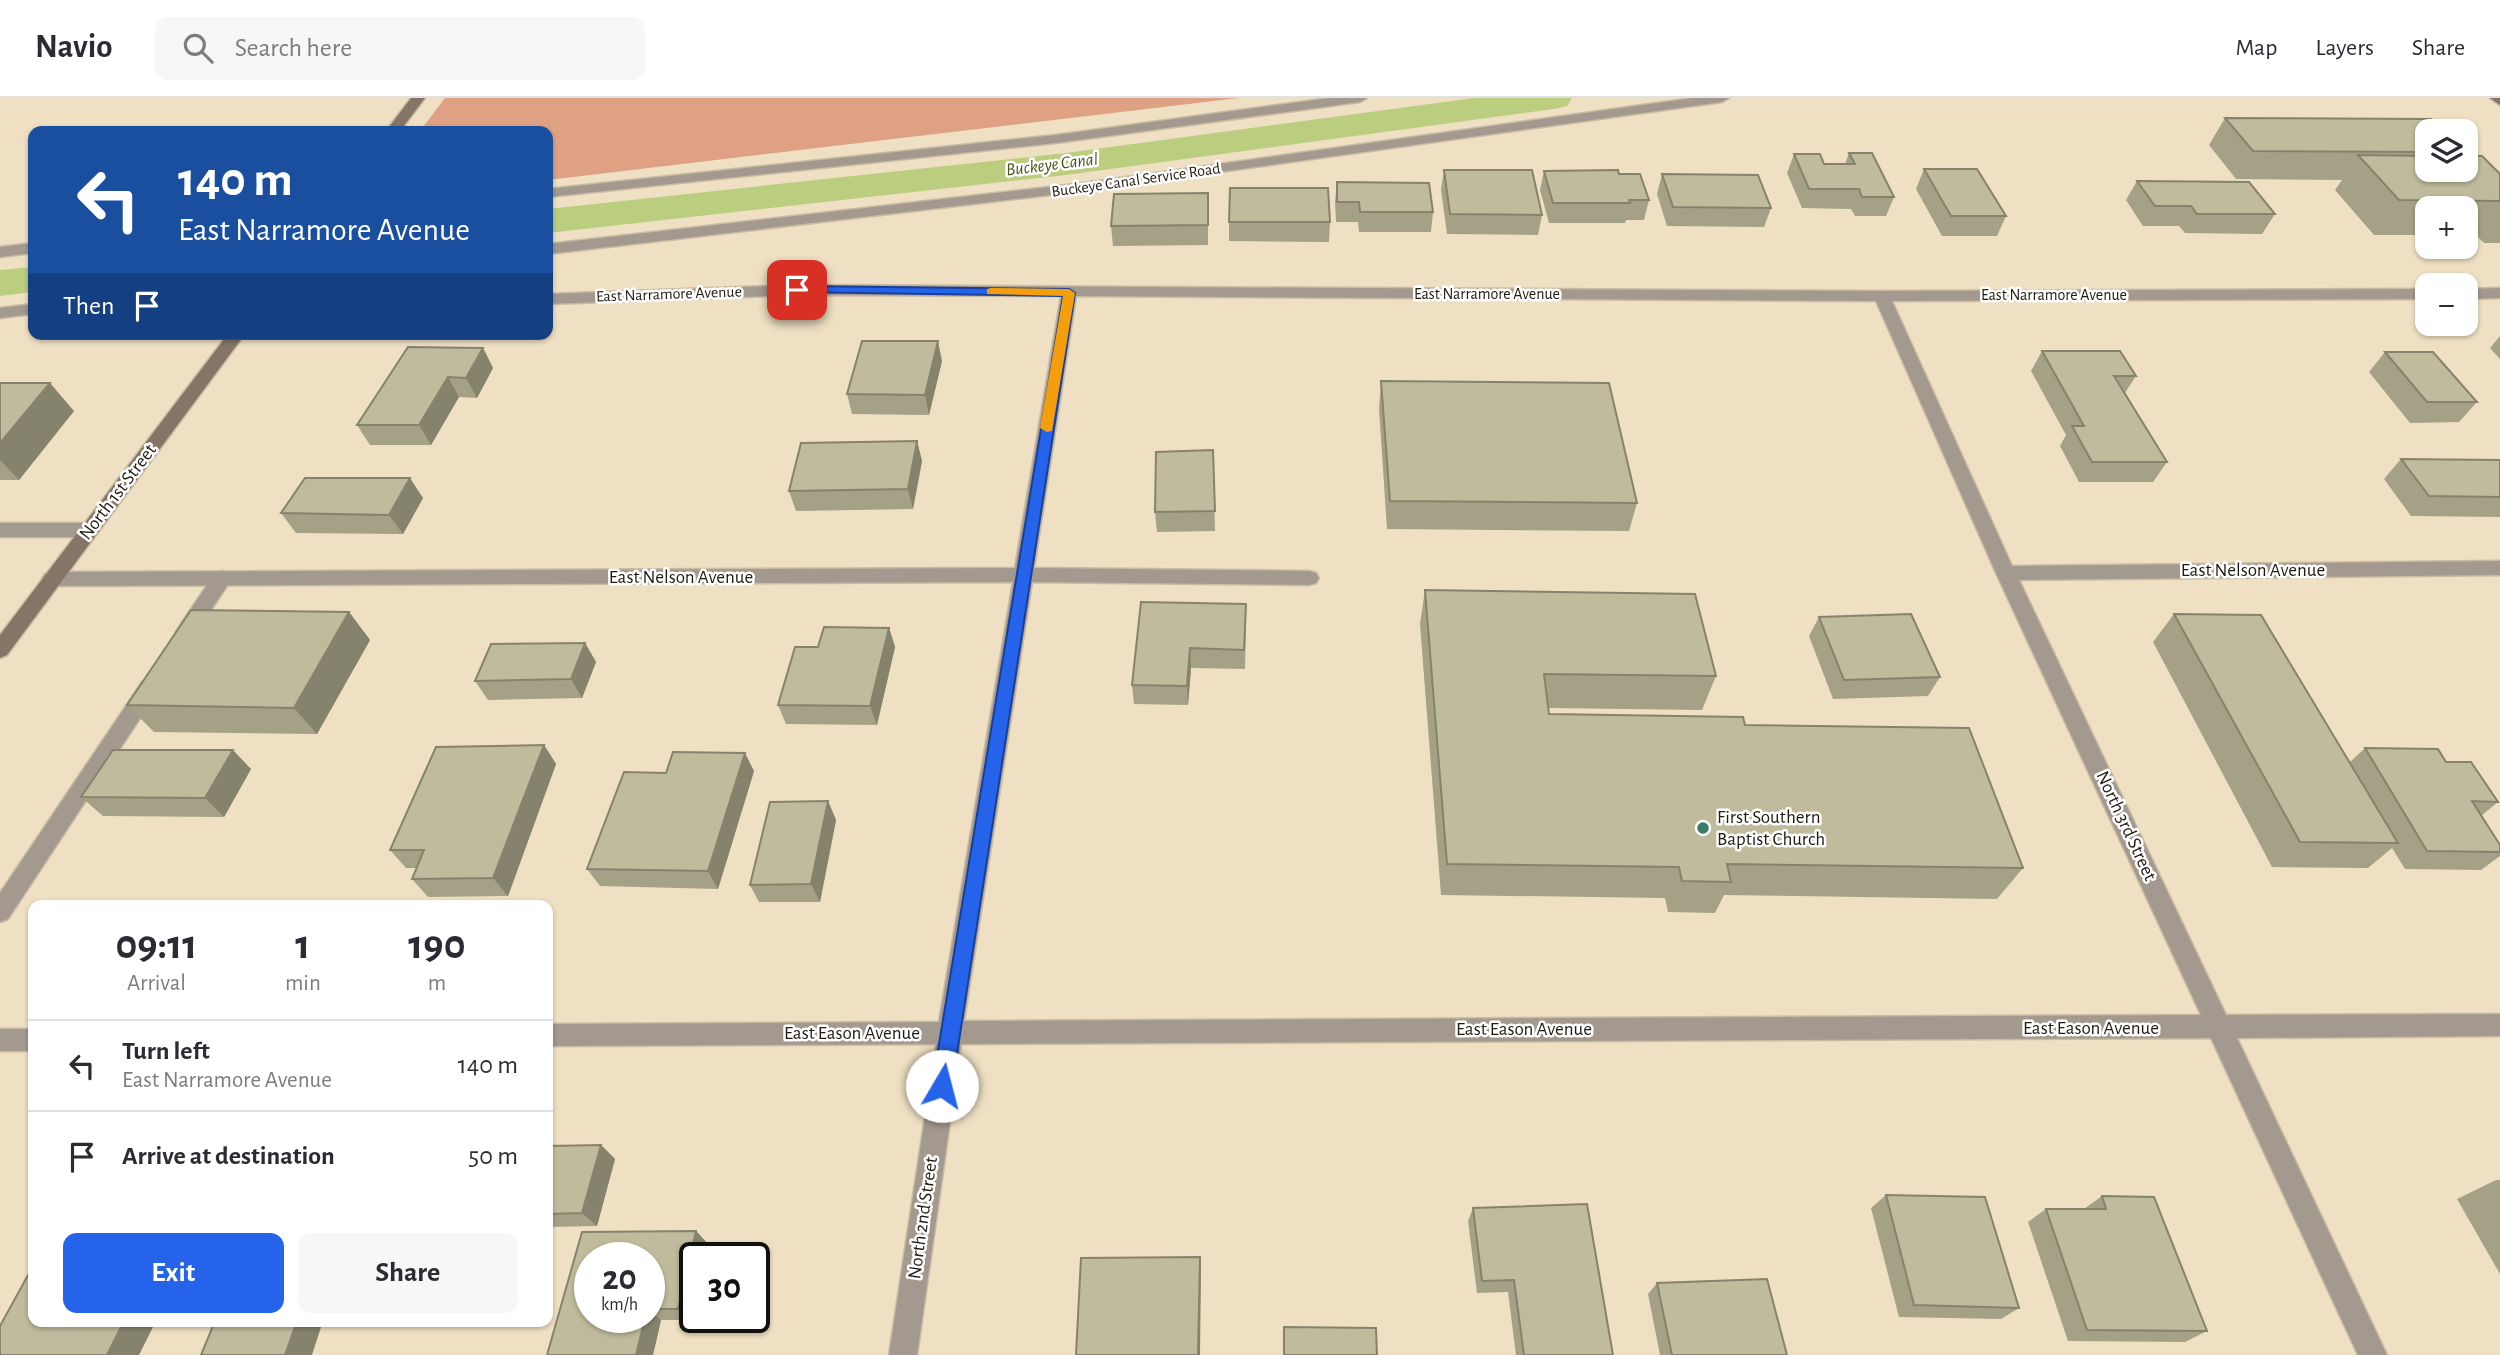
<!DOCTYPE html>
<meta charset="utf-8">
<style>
body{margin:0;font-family:"Alegreya Sans",sans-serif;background:#f7f7f7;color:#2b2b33;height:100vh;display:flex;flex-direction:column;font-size:26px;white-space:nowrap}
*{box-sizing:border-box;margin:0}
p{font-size:23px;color:#7c7c81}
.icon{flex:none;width:38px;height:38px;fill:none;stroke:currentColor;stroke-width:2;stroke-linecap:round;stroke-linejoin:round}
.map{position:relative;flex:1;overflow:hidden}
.side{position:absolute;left:28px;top:802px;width:525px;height:427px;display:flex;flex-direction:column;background:#fff;border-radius:14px;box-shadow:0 2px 5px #0004}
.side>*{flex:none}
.guide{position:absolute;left:28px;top:28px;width:525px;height:214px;border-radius:14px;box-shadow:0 2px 5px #0004;background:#1a4fa0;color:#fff;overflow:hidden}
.buttons{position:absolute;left:2415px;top:21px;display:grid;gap:14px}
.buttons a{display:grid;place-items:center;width:63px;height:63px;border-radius:14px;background:#fff;box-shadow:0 2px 5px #0004;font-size:35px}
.speed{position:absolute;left:574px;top:1144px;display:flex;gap:14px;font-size:35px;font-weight:700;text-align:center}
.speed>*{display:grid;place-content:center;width:91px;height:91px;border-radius:50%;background:#fff;box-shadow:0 2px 5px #0004;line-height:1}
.speed small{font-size:18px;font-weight:400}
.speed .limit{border:4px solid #111;border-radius:10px;background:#fff;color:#111}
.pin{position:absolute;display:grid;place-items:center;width:60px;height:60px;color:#fff;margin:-30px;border-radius:14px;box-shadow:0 4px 10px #0006}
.me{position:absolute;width:77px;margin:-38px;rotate:8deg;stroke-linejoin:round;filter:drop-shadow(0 0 5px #0008)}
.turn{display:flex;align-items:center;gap:24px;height:147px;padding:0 35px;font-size:32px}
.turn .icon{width:91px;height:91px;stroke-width:2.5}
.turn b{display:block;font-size:49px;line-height:60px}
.then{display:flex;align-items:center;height:66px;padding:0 35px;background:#0003;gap:14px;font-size:26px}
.eta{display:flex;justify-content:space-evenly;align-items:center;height:119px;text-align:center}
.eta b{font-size:42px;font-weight:700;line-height:49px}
.cta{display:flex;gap:14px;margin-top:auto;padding:14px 35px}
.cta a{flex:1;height:80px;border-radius:14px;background:#2563eb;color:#fff;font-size:28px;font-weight:700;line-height:80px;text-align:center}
.cta a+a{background:#f7f7f7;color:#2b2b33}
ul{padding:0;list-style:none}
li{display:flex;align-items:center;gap:21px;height:91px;padding:0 35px;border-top:2px solid #e1e1e2}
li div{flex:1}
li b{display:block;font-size:26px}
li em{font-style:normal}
header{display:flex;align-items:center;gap:42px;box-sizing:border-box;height:98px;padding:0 35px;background:#fff;border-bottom:2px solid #e1e1e2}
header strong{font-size:33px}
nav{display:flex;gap:38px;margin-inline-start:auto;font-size:24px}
.search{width:490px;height:63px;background:#f7f7f7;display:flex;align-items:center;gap:18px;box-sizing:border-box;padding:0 24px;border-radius:14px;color:#7c7c81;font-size:26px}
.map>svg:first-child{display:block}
.green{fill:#dea183}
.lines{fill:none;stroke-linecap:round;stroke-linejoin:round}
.canal{fill:#bbce7f;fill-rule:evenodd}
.lane-casing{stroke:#cabca3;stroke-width:3}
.street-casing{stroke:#cabca3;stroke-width:3}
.secondary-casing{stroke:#cabca3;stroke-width:3}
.lane{fill:#a3998f;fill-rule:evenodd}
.street{fill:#a3998f;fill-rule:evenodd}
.secondary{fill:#857567;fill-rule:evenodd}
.wall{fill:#a4a186;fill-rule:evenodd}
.shaded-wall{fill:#86836d}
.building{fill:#bfbb9c;stroke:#86836d;stroke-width:2}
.route{fill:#2563eb;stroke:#184099;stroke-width:2}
.slow{fill:#f59e0b}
.poi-dot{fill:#397a69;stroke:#fff;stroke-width:2.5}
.labels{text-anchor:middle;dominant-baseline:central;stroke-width:5;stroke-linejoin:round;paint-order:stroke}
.far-street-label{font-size:16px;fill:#201a10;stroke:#fff}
.far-water-label{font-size:18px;font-style:italic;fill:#49551c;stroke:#fff}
.street-label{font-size:19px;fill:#201a10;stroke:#fff}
.poi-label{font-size:19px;fill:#201a10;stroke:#fff;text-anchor:start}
</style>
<header>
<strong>Navio</strong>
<div class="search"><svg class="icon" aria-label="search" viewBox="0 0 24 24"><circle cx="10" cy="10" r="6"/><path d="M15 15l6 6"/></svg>Search here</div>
<nav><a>Map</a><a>Layers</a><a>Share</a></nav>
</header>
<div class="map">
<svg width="2500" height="1257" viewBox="0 0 2500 1257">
<rect width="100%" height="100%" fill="#efe0c3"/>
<path class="green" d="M445 0H1239L548 82V33H420Z"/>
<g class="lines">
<g class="canal">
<path d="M1474 0H1572L1567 8 1554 11 1066 77 548 135V111L1066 55Z"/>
<path d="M33 169V194L0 198V172Z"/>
</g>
<defs>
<g id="lane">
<path d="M1330 0H1367L1360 4 1056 45 548 99V91L1056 37Z"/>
<path d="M1693 0H1729L1722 4 1076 94 548 156V146L1076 86Z"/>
<path d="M33 145V155L0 159V149Z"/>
<path d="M33 206V216L0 220V210Z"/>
<path d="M0 425H89L96 427 98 432 96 437 89 439H0Z"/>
<path d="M222 473 229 475 232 480 229 485 193 539 186 541 179 539 176 534 179 529 215 475Z"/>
<path d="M149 582 156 584 159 590 156 596 8 821 0 824V795L142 584Z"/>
</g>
<g id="street">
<path d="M797 187 1882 193 2427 191V201L1892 203 2012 468 2500 463V477L2019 482 2226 917 2500 916V938L2237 940 2387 1257H2358L2211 940 961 946 917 1257H889L936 946 548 948V926L939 924 1013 484 52 488 45 486 42 481 45 476 52 474 1015 470 1061 198 797 197 548 206V196ZM1076 198 1876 203 1996 475 2201 917 964 923 1032 484 1309 487 1316 485 1319 480 1316 475 1309 473 1034 470Z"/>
<path d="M2500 190V200L2466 201V191Z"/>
<rect x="0" y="931" width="33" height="22"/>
</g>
<g id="secondary">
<path d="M411 0H425L400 33H386Z"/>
<path d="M2490 0H2500V7Z"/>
<path d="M228 236H245L7 557 0 560V537Z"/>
</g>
</defs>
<use href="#lane" class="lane-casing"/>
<use href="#street" class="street-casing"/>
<use href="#secondary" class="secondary-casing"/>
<use href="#lane" class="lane"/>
<use href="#street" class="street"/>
<use href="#secondary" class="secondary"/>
</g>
<g class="wall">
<path d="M2225 20 2427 33V72L2500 76V145H2484L2476 137H2466V110H2427V137H2374L2335 92 2342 82 2236 81 2209 47Z"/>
<path d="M1849 55 1894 99 1886 118H1855L1851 111 1802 110 1787 75 1794 56 1824 66H1845Z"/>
<path d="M1924 71 2006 118 1997 138H1942L1916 91Z"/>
<path d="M1444 72 1542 117 1538 137 1447 136 1441 91Z"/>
<path d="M1544 73 1619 76 1649 102 1644 122H1626L1625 125H1549L1540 92Z"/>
<path d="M1662 76 1771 110 1764 129 1667 128 1657 96Z"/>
<path d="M2137 83 2275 116 2262 136 2185 135 2179 128H2143L2126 102Z"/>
<path d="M1337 84 1433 114 1431 134H1359L1358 124H1336L1335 104Z"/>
<path d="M1208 95V147L1113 148 1111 128Z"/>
<path d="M1229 124H1330L1329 144 1229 143Z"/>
<path d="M2500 238V261L2490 250Z"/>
<path d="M483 250 493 270 477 300 459 299 431 347H370L357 327Z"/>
<path d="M2042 253 2136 278 2125 295 2167 364 2153 384H2079L2060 348 2066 337 2031 273Z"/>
<path d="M2385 254 2477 304 2459 324 2410 325 2369 274Z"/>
<path d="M942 263 929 317 852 316 847 296Z"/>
<path d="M1381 283 1637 405 1629 433 1387 431 1379 311Z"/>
<path d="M0 285 74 313 19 382H0Z"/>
<path d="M917 343 922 363 913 411 796 413 789 393Z"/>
<path d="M1213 352 1215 433 1157 434 1155 414Z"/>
<path d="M2401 361 2500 362V419L2411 418 2384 381Z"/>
<path d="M423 400 403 436 296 435 281 415Z"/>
<path d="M1425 492 1716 578 1702 612 1549 610V616L1745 627 2023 770 1997 801 1724 797 1715 815 1668 814 1665 800 1441 797 1420 526Z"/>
<path d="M1141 504 1246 526 1245 571 1191 570 1188 607 1134 606 1132 587Z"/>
<path d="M349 514 370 542 317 636 154 634 127 607Z"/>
<path d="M2174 516 2350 664 2365 650 2446 664 2498 704 2481 718 2500 747V758L2481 772 2405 771 2392 750 2368 770 2272 769 2153 544Z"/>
<path d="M1819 519 1940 579 1928 598 1833 601 1809 538Z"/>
<path d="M889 530 895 549 877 627 786 626 778 607 818 549Z"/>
<path d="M585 545 596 564 582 600 488 602 475 583Z"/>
<path d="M544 647 556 666 508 798 428 799 412 781 417 770H406L390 752Z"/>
<path d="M251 671 224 719 103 718 81 699Z"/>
<path d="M754 673 718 791 600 788 587 771 666 675Z"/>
<path d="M828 703 836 722 820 804H759L750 787Z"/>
<path d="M601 1047 615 1061 597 1128 548 1129V1048Z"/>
<path d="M2496 1082H2500V1176L2457 1101Z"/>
<path d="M1886 1097 2019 1210 2001 1221 1899 1219 1871 1110Z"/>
<path d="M2102 1098 2207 1233 2185 1244 2068 1243 2028 1124 2046 1111H2084Z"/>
<path d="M1473 1110 1613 1257H1516L1508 1194 1477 1195 1468 1123Z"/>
<path d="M696 1133 708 1146 705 1160H695V1207L691 1222H661L653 1257H547L582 1134ZM590 1160H649V1220H590Z"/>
<path d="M1657 1185 1787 1257H1660L1648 1196Z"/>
</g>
<g class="shaded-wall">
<path d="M938 243 942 263 929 317 925 297Z"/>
<path d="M483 250 493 270 477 300 466 280Z"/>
<path d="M448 279 459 299 431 347 419 327Z"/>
<path d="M50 285 74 313 19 382 0 362V345Z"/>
<path d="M917 343 922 363 913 411 908 391Z"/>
<path d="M410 380 423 400 403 436 389 417Z"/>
<path d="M349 514 370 542 317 636 294 610Z"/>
<path d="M889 530 895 549 877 627 870 608Z"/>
<path d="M585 545 596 564 582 600 571 581Z"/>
<path d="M1190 550 1191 570 1188 607 1187 588Z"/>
<path d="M544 647 556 666 508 798 493 780Z"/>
<path d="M233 652 251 671 224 719 205 700Z"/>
<path d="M745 655 754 673 718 791 708 773Z"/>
<path d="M828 703 836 722 820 804 811 786Z"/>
<path d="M601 1047 615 1061 597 1128 582 1115Z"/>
<path d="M696 1133 708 1146 705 1160H695V1207L691 1222 678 1211Z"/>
<path d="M1200 1159 1201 1171 1200 1257H1198Z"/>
<path d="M649 1213 661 1222 653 1257H636L645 1220H649Z"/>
<path d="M124 1223H156L139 1257H107Z"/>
<path d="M297 1223H323L312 1257H285Z"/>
</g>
<g class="building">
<path d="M2225 20 2431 21 2443 33H2427V54L2253 53Z"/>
<path d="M1849 55H1872L1894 99H1862L1859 91H1809L1794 56H1820L1824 66H1855Z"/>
<path d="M2358 57 2427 58V72H2466V58H2482L2500 76V103L2399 102Z"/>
<path d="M1924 71H1977L2006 118H1951Z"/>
<path d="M1444 72H1532L1542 117 1450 116Z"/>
<path d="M1618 72 1619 76H1640L1649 102H1629L1630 105H1553L1544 73Z"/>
<path d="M1662 76 1758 77 1771 110 1673 109Z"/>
<path d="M2137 83 2249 84 2275 116H2197L2191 108H2155Z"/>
<path d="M1337 84 1429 85 1433 114H1360L1359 104H1337Z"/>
<path d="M1230 90H1328L1330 124H1229Z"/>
<path d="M1208 95V127L1111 128 1114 96Z"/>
<path d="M862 243H938L925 297 847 296Z"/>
<path d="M408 249 483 250 466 280 448 279 419 327H357Z"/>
<path d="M2042 253H2120L2136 278H2114L2167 364H2092L2072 328H2084Z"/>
<path d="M2385 254H2433L2477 304H2427Z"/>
<path d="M1381 283 1609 285 1637 405 1390 403Z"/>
<path d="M0 285H50L0 345Z"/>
<path d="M917 343 908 391 789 393 801 345Z"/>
<path d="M1213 352 1215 413 1155 414 1156 354Z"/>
<path d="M2401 361 2500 362V399L2429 398Z"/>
<path d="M305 380H410L389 417 281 415Z"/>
<path d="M1425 492 1695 496 1716 578 1544 576 1549 616 1743 619 1745 627 1969 630 2023 770 1727 766 1731 784 1682 783 1679 769 1447 766Z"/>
<path d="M1141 504 1246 506 1244 552 1190 550 1187 588 1132 587Z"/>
<path d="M191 512 349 514 294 610 127 607Z"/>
<path d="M1911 516 1940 579 1844 582 1819 519Z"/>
<path d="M2174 516 2261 517 2398 745 2300 744Z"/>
<path d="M824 529 889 530 870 608 778 607 795 549H818Z"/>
<path d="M585 545 571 581 475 583 491 546Z"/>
<path d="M544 647 493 780 412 781 424 752H390L436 649Z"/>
<path d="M2365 650 2438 651 2446 664H2471L2498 704 2472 703 2500 747V754L2427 753Z"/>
<path d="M113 652H233L205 700 81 699Z"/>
<path d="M673 654 745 655 708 773 587 771 624 674 666 675Z"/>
<path d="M828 703 811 786 750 787 770 704Z"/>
<path d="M601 1047 582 1115 548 1116V1048Z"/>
<path d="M1886 1097 1985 1099 2019 1210 1914 1207Z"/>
<path d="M2102 1098 2154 1099 2207 1233 2087 1232 2046 1111H2106Z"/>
<path d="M1587 1106 1613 1257H1524L1514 1182 1482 1183 1473 1110Z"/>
<path d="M696 1133 678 1211H649V1160H590V1220H645L636 1257H547L582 1134Z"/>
<path d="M1200 1159 1198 1257H1076L1081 1160Z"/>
<path d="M33 1168V1223H124L107 1257H0V1228Z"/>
<path d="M1767 1181 1787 1257H1672L1657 1185Z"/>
<path d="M215 1223H297L285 1257H201Z"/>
<path d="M1284 1229 1376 1230 1377 1257H1284Z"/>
</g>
<path class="route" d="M797 188 1069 191 1075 195 952 988 949 994 942 997 935 994 932 988 1063 198 793 194 791 192Z"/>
<path class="slow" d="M991 190 1069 191 1075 195 1052 333 1047 334 1040 330 1063 198 987 196V191Z"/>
<circle class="poi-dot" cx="1703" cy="730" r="7"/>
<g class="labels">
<g class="far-street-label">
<text transform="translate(1136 82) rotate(-8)">Buckeye Canal Service Road</text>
<text transform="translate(669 196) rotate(-2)">East Narramore Avenue</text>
<text x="1487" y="196">East Narramore Avenue</text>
<text x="2054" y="197">East Narramore Avenue</text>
</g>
<g class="far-water-label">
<text transform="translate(1052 67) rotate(-7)">Buckeye Canal</text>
</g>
<g class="street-label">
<text transform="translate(118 394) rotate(-53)">North 1st Street</text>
<text x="2253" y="472">East Nelson Avenue</text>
<text x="681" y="479">East Nelson Avenue</text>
<text transform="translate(2126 728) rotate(65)">North 3rd Street</text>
<text x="2091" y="930">East Eason Avenue</text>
<text x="1524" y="931">East Eason Avenue</text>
<text x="852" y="935">East Eason Avenue</text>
<text transform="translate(923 1120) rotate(-82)">North 2nd Street</text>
</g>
<g class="poi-label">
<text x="1717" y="719">First Southern<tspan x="1717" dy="22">Baptist Church</tspan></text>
</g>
</g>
</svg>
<div class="buttons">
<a><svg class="icon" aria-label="layers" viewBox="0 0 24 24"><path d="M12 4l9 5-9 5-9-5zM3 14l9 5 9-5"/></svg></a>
<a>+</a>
<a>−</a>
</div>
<div class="speed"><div>20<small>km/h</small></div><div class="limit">30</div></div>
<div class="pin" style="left:797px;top:192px;background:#d93025"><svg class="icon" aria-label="arrive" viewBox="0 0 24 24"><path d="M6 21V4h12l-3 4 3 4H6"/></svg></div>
<svg class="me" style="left:942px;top:988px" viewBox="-20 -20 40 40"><circle r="19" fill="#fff"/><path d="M0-13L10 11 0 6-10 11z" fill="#2563eb"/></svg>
<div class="guide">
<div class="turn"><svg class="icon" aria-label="left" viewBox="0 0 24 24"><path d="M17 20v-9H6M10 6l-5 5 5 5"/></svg><div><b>140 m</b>East Narramore Avenue</div></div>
<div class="then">Then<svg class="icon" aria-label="arrive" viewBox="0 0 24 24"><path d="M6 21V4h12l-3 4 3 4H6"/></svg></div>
</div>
<section class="side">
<div class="eta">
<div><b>09:11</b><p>Arrival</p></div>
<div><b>1</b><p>min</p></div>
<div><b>190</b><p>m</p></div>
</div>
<ul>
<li><svg class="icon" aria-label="left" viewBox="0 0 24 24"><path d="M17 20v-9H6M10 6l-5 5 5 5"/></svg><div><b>Turn left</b><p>East Narramore Avenue</p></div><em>140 m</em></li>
<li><svg class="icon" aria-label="arrive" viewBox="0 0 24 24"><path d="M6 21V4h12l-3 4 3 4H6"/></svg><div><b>Arrive at destination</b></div><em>50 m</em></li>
</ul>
<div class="cta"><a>Exit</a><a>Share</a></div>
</section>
</div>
